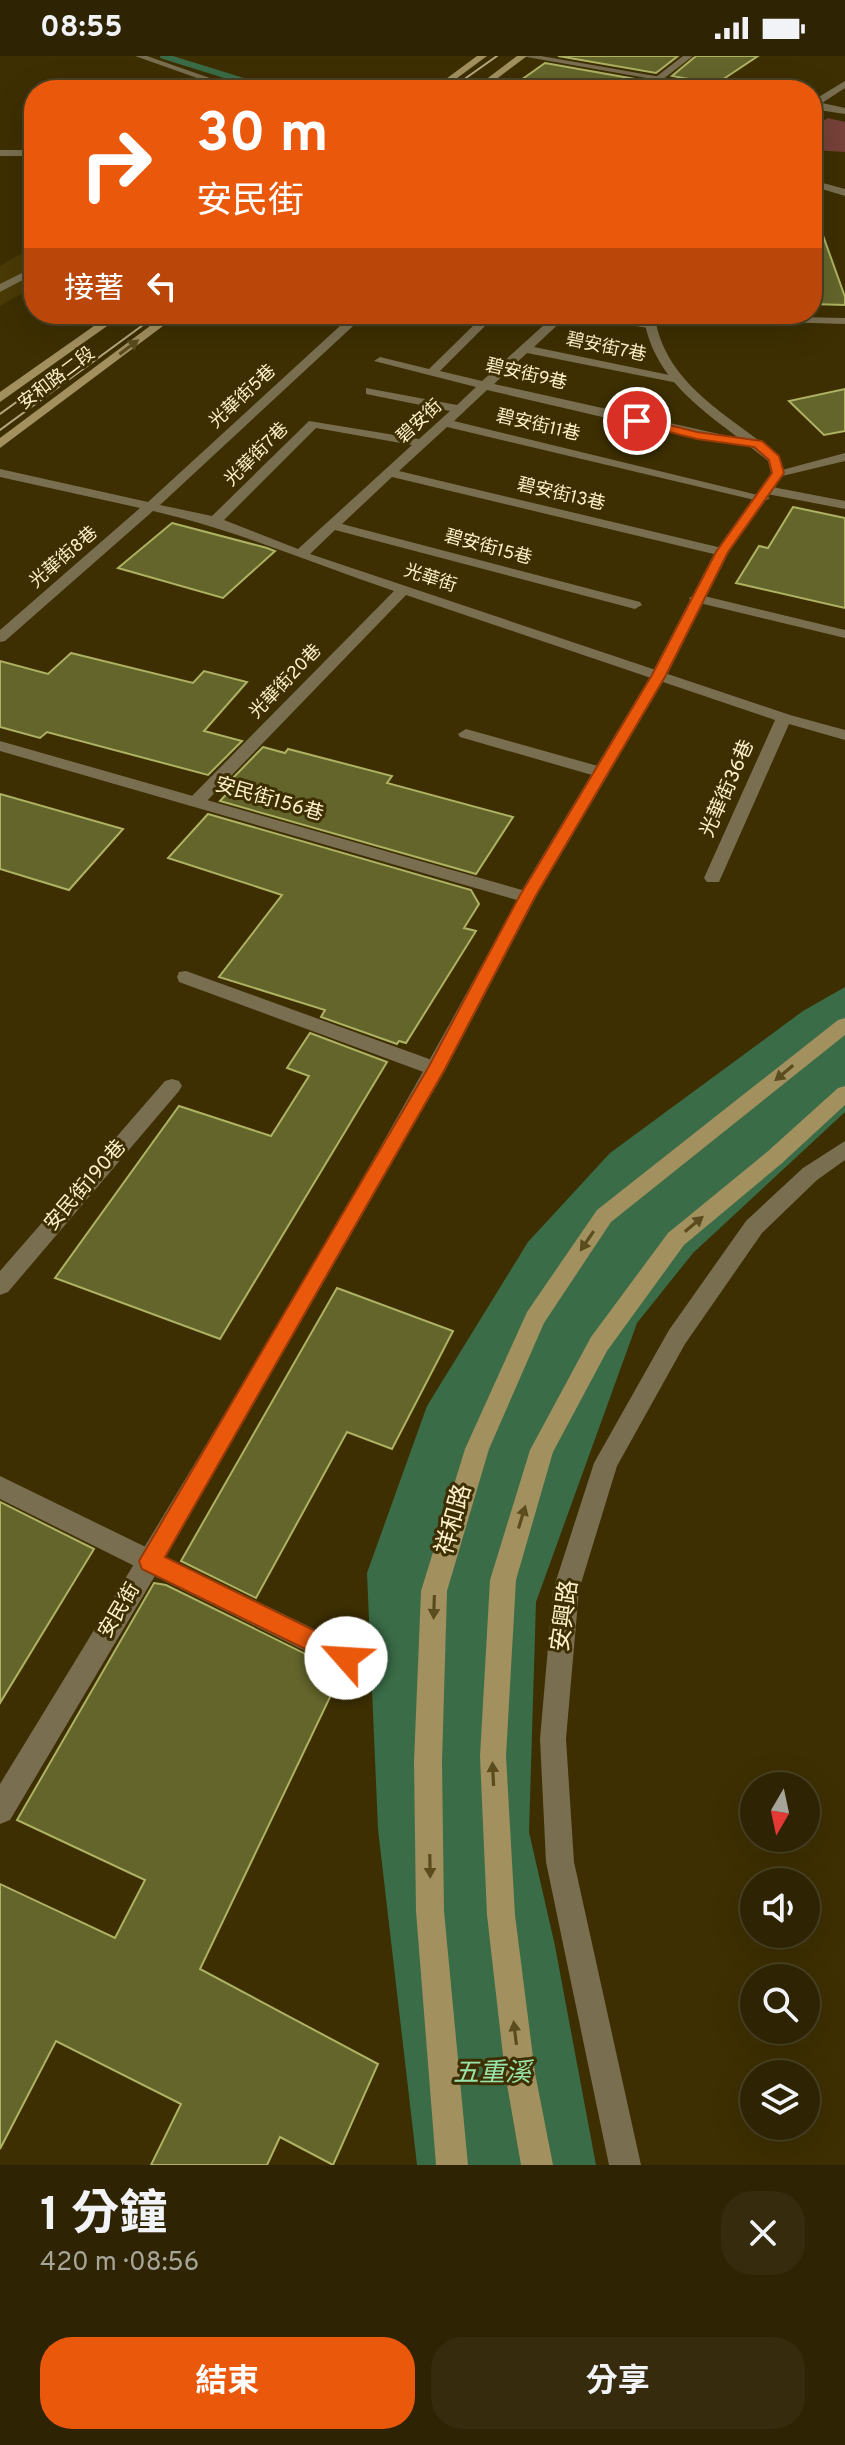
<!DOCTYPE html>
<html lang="zh-TW">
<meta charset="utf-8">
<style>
body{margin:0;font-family:Overpass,"Noto Sans TC",sans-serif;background:#362b0c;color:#f1f3f6;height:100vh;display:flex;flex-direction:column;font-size:30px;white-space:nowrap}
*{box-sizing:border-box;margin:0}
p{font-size:26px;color:#a7a499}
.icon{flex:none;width:44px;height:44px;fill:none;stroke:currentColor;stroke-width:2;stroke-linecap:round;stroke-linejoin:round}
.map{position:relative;height:2109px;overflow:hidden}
.side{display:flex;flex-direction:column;background:#2e2302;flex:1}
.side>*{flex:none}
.hud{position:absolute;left:24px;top:24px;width:798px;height:244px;border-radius:32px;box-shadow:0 8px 32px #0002,0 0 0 2px #494024;background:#ea580c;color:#fff;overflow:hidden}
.needle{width:52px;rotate:189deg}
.fabs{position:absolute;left:740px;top:1716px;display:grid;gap:16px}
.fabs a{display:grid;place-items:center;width:80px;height:80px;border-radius:50%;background:#2e2302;box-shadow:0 8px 32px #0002,0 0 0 2px #494024;font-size:40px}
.pin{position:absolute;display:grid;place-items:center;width:68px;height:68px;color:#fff;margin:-34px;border:4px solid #fff;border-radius:50%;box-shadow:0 2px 8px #0007}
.me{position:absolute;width:88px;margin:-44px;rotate:296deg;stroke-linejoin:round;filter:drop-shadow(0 0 6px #0008)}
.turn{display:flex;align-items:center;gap:28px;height:168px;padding:0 40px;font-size:36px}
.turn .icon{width:104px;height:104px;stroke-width:2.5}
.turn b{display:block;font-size:56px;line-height:68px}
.then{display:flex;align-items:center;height:76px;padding:0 40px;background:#0003;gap:16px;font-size:30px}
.round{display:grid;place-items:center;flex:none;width:84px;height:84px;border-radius:32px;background:#362b0c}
.overview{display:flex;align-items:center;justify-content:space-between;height:136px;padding:0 40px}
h1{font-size:48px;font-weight:700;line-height:60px}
.cta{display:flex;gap:16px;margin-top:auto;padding:16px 40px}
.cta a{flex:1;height:92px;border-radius:32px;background:#ea580c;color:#fff;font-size:32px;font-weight:700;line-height:92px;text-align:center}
.cta a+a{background:#362b0c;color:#f1f3f6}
.status{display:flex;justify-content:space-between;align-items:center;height:56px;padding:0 40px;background:#2e2302;direction:ltr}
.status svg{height:22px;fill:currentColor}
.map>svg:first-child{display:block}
.built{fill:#493a06}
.green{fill:#764138}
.water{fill:#3a6c47}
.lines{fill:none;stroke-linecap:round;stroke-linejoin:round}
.stream{stroke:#3a6c47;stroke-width:6}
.building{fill:#63652b;stroke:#aeb262;stroke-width:2}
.service{fill:#796e50;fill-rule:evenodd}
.minor{fill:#796e50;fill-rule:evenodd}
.secondary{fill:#a2905f;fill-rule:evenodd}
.tram{stroke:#b6a981;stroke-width:2}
.oneway{fill:#5b4c1e}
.route{fill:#ea580c;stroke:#983908;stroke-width:2}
.labels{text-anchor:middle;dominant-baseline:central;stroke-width:6;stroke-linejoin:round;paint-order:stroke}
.far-street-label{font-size:18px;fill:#fcefc9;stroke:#3d2f02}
.street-label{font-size:20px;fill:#fcefc9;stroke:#3d2f02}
.near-street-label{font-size:24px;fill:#fcefc9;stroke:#3d2f02}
.near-water-label{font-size:26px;font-style:italic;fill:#98e4aa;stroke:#3d2f02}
</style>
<div class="status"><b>08:55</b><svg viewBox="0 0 49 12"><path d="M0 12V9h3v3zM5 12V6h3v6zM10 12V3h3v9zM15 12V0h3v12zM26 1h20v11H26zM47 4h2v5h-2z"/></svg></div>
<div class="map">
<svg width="845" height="2109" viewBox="0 0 845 2109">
<rect width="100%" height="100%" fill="#3d2f02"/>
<path class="built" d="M34 190V231L0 250V210Z"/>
<path class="green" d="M828 62 845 66V96L812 94V72Z"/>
<path class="water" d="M845 931V1056L693 1197 637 1267 536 1546 529 1776 555 1890 596 2109H417L378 1773 367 1517 427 1350 528 1186 610 1097 803 955Z"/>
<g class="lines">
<path class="stream" d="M163 0 250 27 262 34"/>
</g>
<g class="building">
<path d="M558 0H678L656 17Z"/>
<path d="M696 0H758L716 28 672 20Z"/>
<path d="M545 7 646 25 636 34H507Z"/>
<path d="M816 160 845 241V249L812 248V161Z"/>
<path d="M845 333V375L824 379 789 345Z"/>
<path d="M793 451 845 462V552L736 527 759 490 768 492Z"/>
<path d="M172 467 267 492 275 495 223 542 118 512Z"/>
<path d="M71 597 193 627 204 615 247 626 204 675 242 685 208 719 47 676 40 682 0 671V605L48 618Z"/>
<path d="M263 691 285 697 288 693 392 720 387 727 513 761 476 818 220 745 237 727 230 725Z"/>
<path d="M0 738 123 773 69 834 0 813Z"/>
<path d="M208 758 471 834 479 848 464 872 476 875 406 987 399 985 397 988 321 961 325 954 219 921 282 839 168 802Z"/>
<path d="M310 977 387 1006 220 1283 55 1222 179 1050 271 1080 309 1020 287 1012Z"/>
<path d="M337 1232 453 1275 392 1393 347 1376 256 1542 181 1505Z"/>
<path d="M0 1446 94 1493 0 1647Z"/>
<path d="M154 1527 166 1529 342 1616 200 1913 378 2008 333 2109 280 2081 267 2109H151L181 2048 56 1985 0 2093V1828L115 1882 145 1824 17 1764Z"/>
</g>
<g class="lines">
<g class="service">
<path d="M135 0H147L244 34H231Z"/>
<path d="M683 0H693L649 34H639Z"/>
<rect x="0" y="94" width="34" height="6"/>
<path d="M34 211V218L0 236V228Z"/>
<path d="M353 258H366L160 449 212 460 309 365 419 383 450 355 366 338V332L457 349 476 331 374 305 380 301 429 313 478 265 412 261 406 258H531L490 265 440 315 482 325 556 258H595L653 267 655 269 649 272 567 260 534 291 679 321 685 325 683 328 527 297 494 328 764 388 758 392 697 383 487 334 454 365 770 442 763 446 447 371 399 415 722 492 729 496 722 500 392 421 342 468 640 546 642 549 635 553 335 474 310 498 790 659 845 674V684L789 668 719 826H707L704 822 775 664 406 539 202 750H190L188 746 190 742 394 535C314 508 236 474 153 455L5 585 0 586V574L140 452 0 421V413L148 446ZM316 372 412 389 298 493 224 464Z"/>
<path d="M845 397V405L778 421 771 417Z"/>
<path d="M767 430 845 445V453L762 437 760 434Z"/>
<path d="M696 538 845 574V582L691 545 689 542Z"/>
<path d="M466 673 605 712 607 716 599 721 460 681 458 678Z"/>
<path d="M186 915 443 1008 446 1013 436 1020 429 1018 179 926 177 921 179 916Z"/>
<path d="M172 1023 179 1025 182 1030 179 1035 8 1236 0 1239V1215L165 1025Z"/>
<path d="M0 1420 355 1593 359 1602 355 1611 346 1614 337 1611 0 1443Z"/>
</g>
<g class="minor">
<path d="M521 0H541L735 34H715Z"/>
<path d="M845 25V32L822 47 845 52V58L812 53V45Z"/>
<path d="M812 124 845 133V140L812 130Z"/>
<path d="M643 258 845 262V268L655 262C666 329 730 360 779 400L785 417 729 496 667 619 536 841 446 1013 159 1513 10 1764 0 1768V1728C178 1437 356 1145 517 844L0 695V685L522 834 651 619 715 496 771 417 768 405C716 361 654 332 643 258Z"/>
<path d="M845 1085V1104L817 1124 762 1177 685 1288 617 1410 579 1534 566 1683 574 1806 641 2109H609L546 1806 540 1683 553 1534 594 1407 669 1274 746 1165 803 1112Z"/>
</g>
<g class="secondary">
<path d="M477 0H487L441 34H431Z"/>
<path d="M517 0H527L482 34H472Z"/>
<path d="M111 258H124L0 346V336Z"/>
<path d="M166 258H179L0 392V382Z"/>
<path d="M845 962V979L611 1166 544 1267 489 1393 447 1535 442 1706 444 1855 468 2109H436L416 1855 414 1706 421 1535 465 1393 527 1256 597 1154 838 964Z"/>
<path d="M845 1030V1049L781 1108 684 1189 607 1295 553 1396 516 1524 506 1700 515 1859 535 2017 553 2109H521L505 2017 487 1859 480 1700 490 1524 530 1394 591 1281 668 1177 767 1096 838 1032Z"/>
</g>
<g class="tram">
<path d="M449 34 497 0"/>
<path d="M0 358 87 295"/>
<path d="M0 374 158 258"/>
</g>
</g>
<defs><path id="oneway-solid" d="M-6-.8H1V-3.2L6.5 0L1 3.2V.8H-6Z" transform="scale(2)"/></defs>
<g class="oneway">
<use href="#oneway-solid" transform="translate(129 291) rotate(-37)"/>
<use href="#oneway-solid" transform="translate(784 1017) rotate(140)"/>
<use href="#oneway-solid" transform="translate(694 1168) rotate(-40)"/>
<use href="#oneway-solid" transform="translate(587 1185) rotate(124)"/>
<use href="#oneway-solid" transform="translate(522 1461) rotate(-73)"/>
<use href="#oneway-solid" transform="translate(434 1551) rotate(92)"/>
<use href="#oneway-solid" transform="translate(493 1718) rotate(-93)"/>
<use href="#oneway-solid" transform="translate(430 1810) rotate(89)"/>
<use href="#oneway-solid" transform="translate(515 1977) rotate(-97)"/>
</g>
<path class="route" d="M637 361 697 376 762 385 779 400 784 417 728 496 666 619 535 841 445 1013 165 1501 354 1594 357 1602 354 1610 346 1613 142 1513 139 1505 428 1012 519 841 652 619 716 496 772 417 769 404 754 391 697 383 633 367V362Z"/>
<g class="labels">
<g class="far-street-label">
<text transform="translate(606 292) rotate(12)">碧安街7巷</text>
<text transform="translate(526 319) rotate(13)">碧安街9巷</text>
<text transform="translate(57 323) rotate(-37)">安和路二段</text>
<text transform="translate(243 341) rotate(-43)">光華街5巷</text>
<text transform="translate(420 366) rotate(-43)">碧安街</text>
<text transform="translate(538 370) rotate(13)">碧安街11巷</text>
<text transform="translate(257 399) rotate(-45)">光華街7巷</text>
<text transform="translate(561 439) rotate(13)">碧安街13巷</text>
<text transform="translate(488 492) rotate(15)">碧安街15巷</text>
<text transform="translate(64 502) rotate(-41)">光華街8巷</text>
<text transform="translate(430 523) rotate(18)">光華街</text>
<text transform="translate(286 626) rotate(-46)">光華街20巷</text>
</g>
<g class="street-label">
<text transform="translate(728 733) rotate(-66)">光華街36巷</text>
<text transform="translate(269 744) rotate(16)">安民街156巷</text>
<text transform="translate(86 1130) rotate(-49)">安民街190巷</text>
<text transform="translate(120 1555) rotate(-59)">安民街</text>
</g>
<g class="near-street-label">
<text transform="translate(455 1464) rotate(-74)">祥和路</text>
<text transform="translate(566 1560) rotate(-82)">安興路</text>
</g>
<g class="near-water-label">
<text x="492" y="2018">五重溪</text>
</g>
</g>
</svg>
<div class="fabs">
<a><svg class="needle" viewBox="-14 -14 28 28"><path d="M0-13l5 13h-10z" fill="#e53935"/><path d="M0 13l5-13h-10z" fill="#a7a499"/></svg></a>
<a><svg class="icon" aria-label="sound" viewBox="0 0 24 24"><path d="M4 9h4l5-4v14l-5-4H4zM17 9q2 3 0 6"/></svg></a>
<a><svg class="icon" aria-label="search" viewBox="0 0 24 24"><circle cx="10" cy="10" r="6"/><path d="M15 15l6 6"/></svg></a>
<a><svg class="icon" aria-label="layers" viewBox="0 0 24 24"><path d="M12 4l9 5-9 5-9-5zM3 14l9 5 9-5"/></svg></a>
</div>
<div class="pin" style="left:637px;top:365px;background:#d93025"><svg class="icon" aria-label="arrive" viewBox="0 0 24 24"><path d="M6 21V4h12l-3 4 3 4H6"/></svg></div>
<svg class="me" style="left:346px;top:1602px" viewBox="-20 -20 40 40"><circle r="19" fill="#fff"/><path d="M0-13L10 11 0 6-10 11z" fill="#ea580c"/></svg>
<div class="hud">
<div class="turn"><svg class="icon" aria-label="right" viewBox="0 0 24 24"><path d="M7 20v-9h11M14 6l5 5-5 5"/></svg><div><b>30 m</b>安民街</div></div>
<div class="then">接著<svg class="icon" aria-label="left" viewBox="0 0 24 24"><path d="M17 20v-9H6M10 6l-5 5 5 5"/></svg></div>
</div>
</div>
<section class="side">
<div class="overview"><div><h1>1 分鐘</h1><p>420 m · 08:56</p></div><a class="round"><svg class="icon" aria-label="close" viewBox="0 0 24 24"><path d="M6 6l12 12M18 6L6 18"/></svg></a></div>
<div class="cta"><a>結束</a><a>分享</a></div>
</section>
